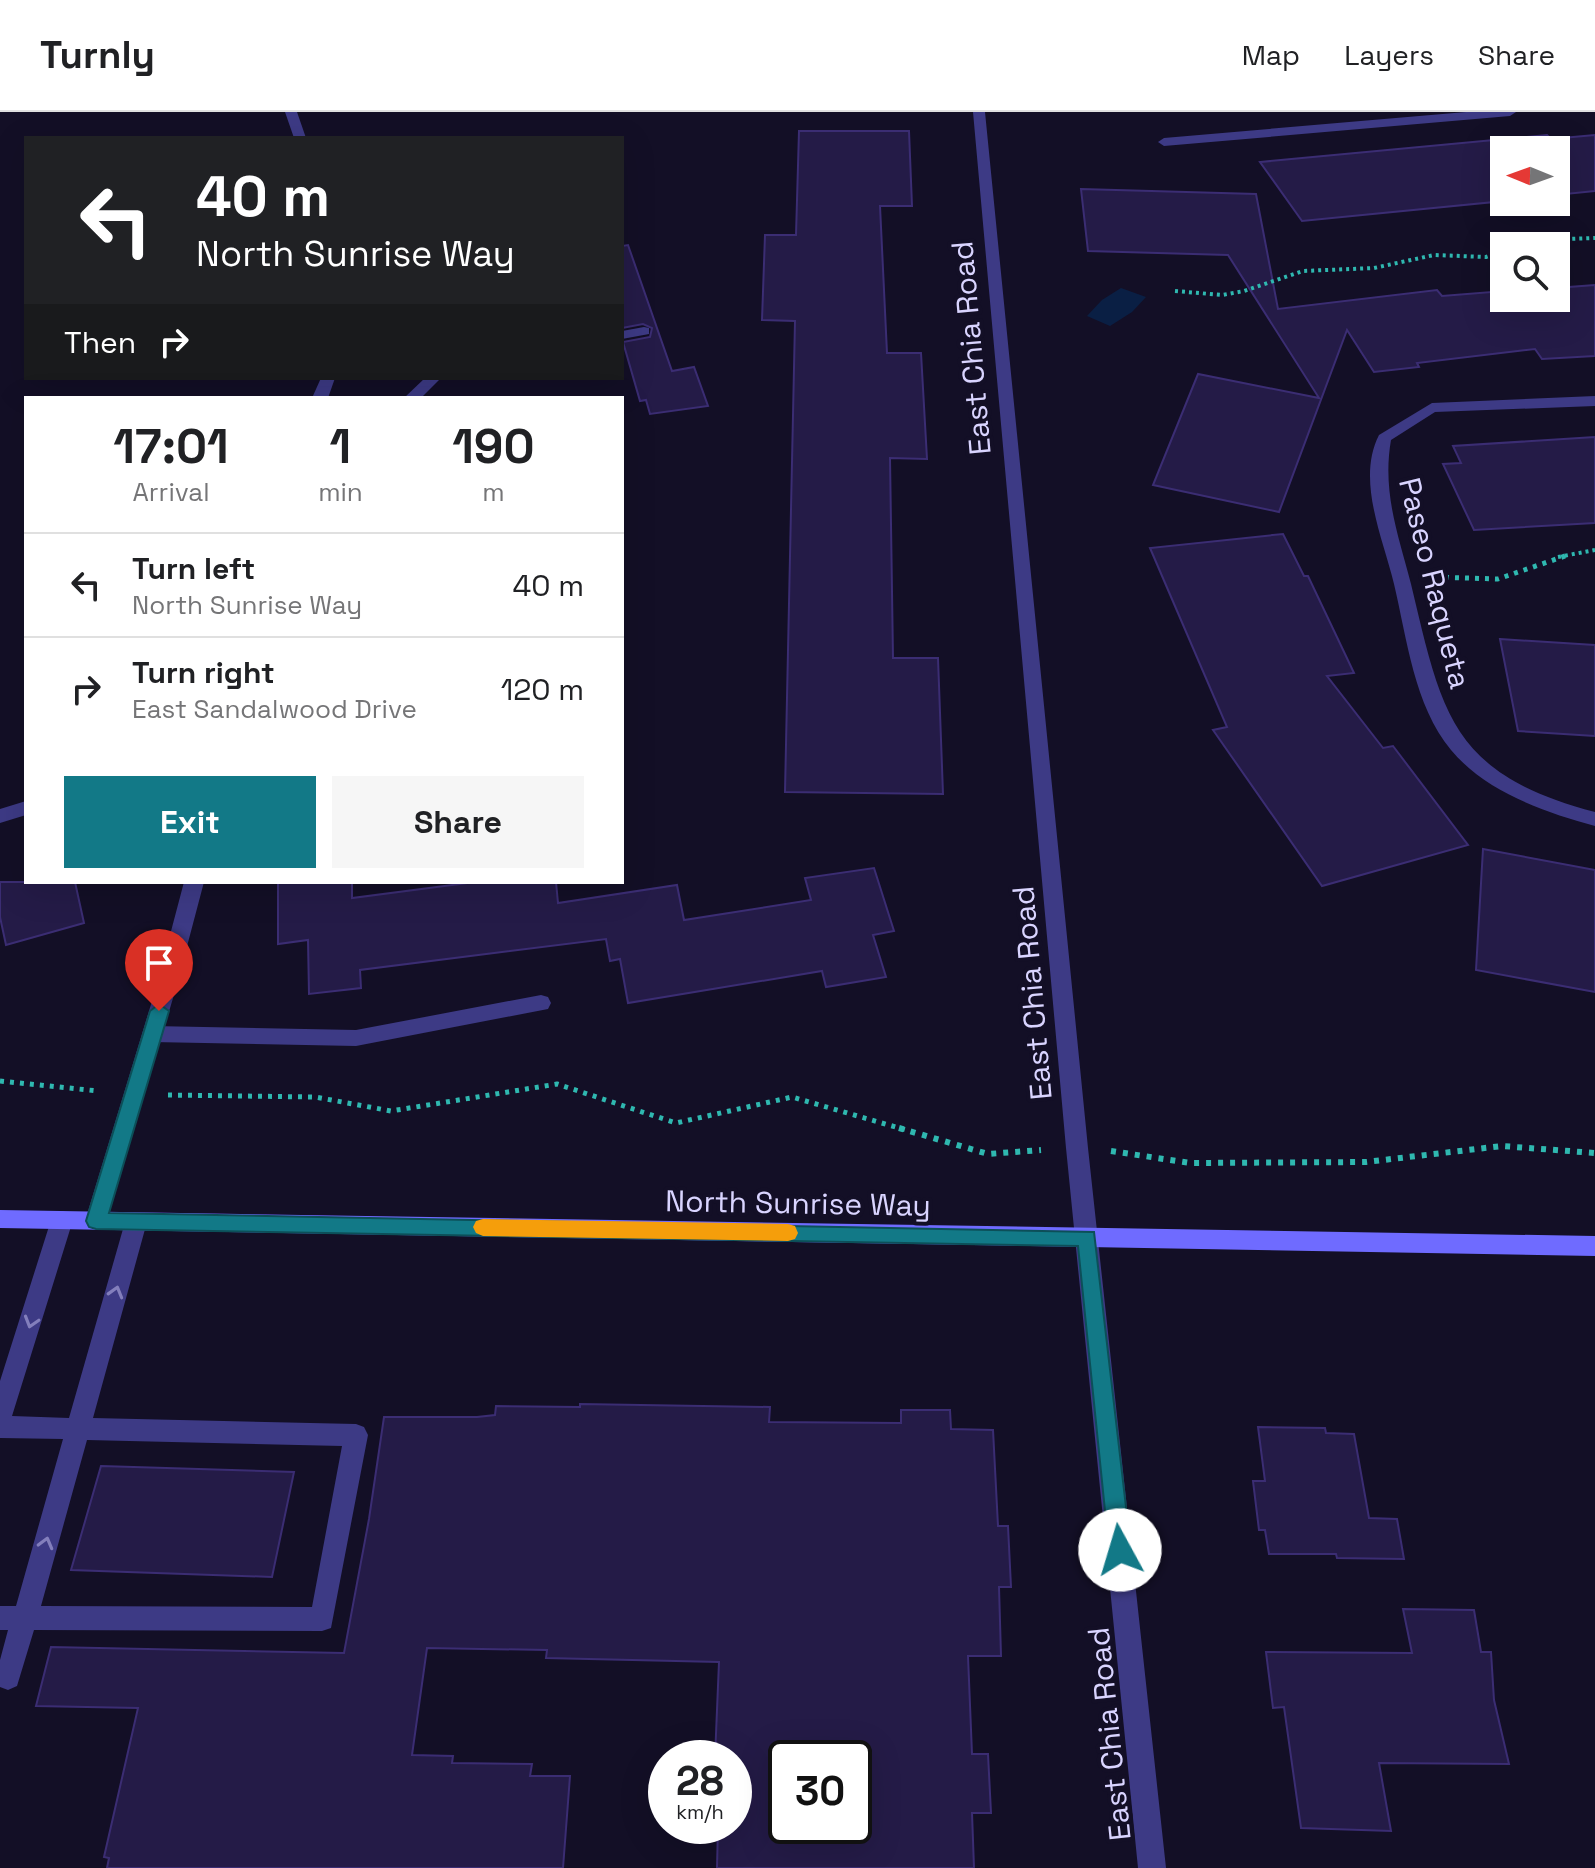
<!DOCTYPE html>
<style>
body{margin:0;font-family:"Space Grotesk",sans-serif;background:#f6f6f6;color:#202124;height:100vh;display:flex;flex-direction:column;font-size:30px;white-space:nowrap}
*{box-sizing:border-box;margin:0}
p{font-size:26px;color:#757577}
.icon{flex:none;width:44px;height:44px;fill:none;stroke:currentColor;stroke-width:2;stroke-linecap:round;stroke-linejoin:round}
.map{position:relative;flex:1;overflow:hidden}
.details{position:absolute;left:24px;top:284px;width:600px;height:488px;display:flex;flex-direction:column;background:#fff;border-radius:0px;box-shadow:0 8px 32px #0002}
.details>*{flex:none}
.banner{position:absolute;left:24px;top:24px;width:600px;height:244px;border-radius:0px;box-shadow:0 8px 32px #0002;background:#202124;color:#fff;overflow:hidden}
.needle{width:52px;rotate:271deg}
.fabs{position:absolute;left:1490px;top:24px;display:grid;gap:16px}
.fabs a{display:grid;place-items:center;width:80px;height:80px;border-radius:0px;background:#fff;box-shadow:0 8px 32px #0002;font-size:40px}
.speed{position:absolute;left:648px;top:1628px;display:flex;gap:16px;font-size:40px;font-weight:700;text-align:center}
.speed>*{display:grid;place-content:center;width:104px;height:104px;border-radius:50%;background:#fff;box-shadow:0 8px 32px #0002;line-height:1}
.speed small{font-size:20px;font-weight:400}
.speed .limit{border:4px solid #111;border-radius:12px;background:#fff;color:#111}
.pin{position:absolute;display:grid;place-items:center;width:68px;height:68px;color:#fff;margin:-82px -34px;border-radius:50% 50% 50% 0;rotate:-45deg;box-shadow:0 0 8px #0007}
.pin .icon{rotate:45deg}
.me{position:absolute;width:88px;margin:-44px;rotate:354deg;stroke-linejoin:round;filter:drop-shadow(0 0 6px #0008)}
.turn{display:flex;align-items:center;gap:28px;height:168px;padding:0 40px;font-size:36px}
.turn .icon{width:104px;height:104px;stroke-width:2.5}
.turn b{display:block;font-size:56px;line-height:68px}
.then{display:flex;align-items:center;height:76px;padding:0 40px;background:#0003;gap:16px;font-size:30px}
.eta{display:flex;justify-content:space-evenly;align-items:center;height:136px;text-align:center}
.eta b{font-size:48px;font-weight:700;line-height:56px}
.cta{display:flex;gap:16px;margin-top:auto;padding:16px 40px}
.cta a{flex:1;height:92px;border-radius:0px;background:#127987;color:#fff;font-size:32px;font-weight:700;line-height:92px;text-align:center}
.cta a+a{background:#f6f6f6;color:#202124}
ul{padding:0;list-style:none}
li{display:flex;align-items:center;gap:24px;height:104px;padding:0 40px;border-top:2px solid #e0e0e0}
li div{flex:1}
li b{display:block;font-size:30px}
li em{font-style:normal}
header{display:flex;align-items:center;gap:48px;box-sizing:border-box;height:112px;padding:0 40px;background:#fff;border-bottom:2px solid #e0e0e0}
header strong{font-size:38px}
nav{display:flex;gap:44px;margin-inline-start:auto;font-size:28px}
.map>svg:first-child{display:block}
.water{fill:#0a1f44}
.building{fill:#241b47;stroke:#3b2d73;stroke-width:2;fill-rule:evenodd}
.lines{fill:none;stroke-linecap:round;stroke-linejoin:round}
.path-far2{stroke:#2fb8b0;stroke-width:4;stroke-dasharray:3 4;stroke-linecap:butt}
.path-far1{stroke:#2fb8b0;stroke-width:5;stroke-dasharray:4 6;stroke-linecap:butt}
.path{stroke:#2fb8b0;stroke-width:6;stroke-dasharray:5 7;stroke-linecap:butt}
.service{fill:#3d3a85;fill-rule:evenodd}
.minor{fill:#3d3a85;fill-rule:evenodd}
.secondary{fill:#6f6bff;fill-rule:evenodd}
.oneway{stroke:#837fbc}
.route{fill:#127987;stroke:#0c4f58;stroke-width:2}
.slow{fill:#f59e0b}
.labels{text-anchor:middle;dominant-baseline:central;stroke-width:8;stroke-linejoin:round;paint-order:stroke}
.street-label{font-size:30px;fill:#d9d4ff;stroke:#130f26}
</style>
<header>
<strong>Turnly</strong>
<nav><a>Map</a><a>Layers</a><a>Share</a></nav>
</header>
<div class="map">
<svg width="1595" height="1756" viewBox="0 0 1595 1756">
<rect width="100%" height="100%" fill="#130f26"/>
<path class="water" d="M1121 176 1146 185 1132 200 1110 214 1087 204 1102 188Z"/>
<g class="building">
<path d="M799 19H909L912 94H880L887 241H921L927 347 890 346 893 546H938L943 682 785 680 795 209 762 208 765 123H796Z"/>
<path d="M1547 23 1551 27 1595 23V79L1556 83V38H1504V89L1302 109 1260 50Z"/>
<path d="M1081 77 1256 82 1278 197 1437 178 1442 184 1504 179V186H1556V176L1595 173V244L1542 247 1535 237 1417 251 1419 255 1374 260 1347 218 1279 400 1153 373 1198 262 1319 286 1228 143 1088 139Z"/>
<path d="M628 133 672 259 694 255 708 294 650 302 646 288 640 289 623 230 650 225 652 216 643 212 622 216V134Z"/>
<path d="M1595 325V411L1474 418 1443 352 1461 351 1453 334Z"/>
<path d="M1283 422 1304 464H1308L1354 561 1327 564 1383 636 1393 634 1468 733 1322 774 1213 618 1227 615 1150 436Z"/>
<path d="M1500 527 1595 533V624L1518 619Z"/>
<path d="M1483 737 1595 758V880L1476 858Z"/>
<path d="M874 756 894 819 873 823 886 865 826 875 822 859 628 891 620 847 610 849 606 827 360 858 361 876 309 882 308 828 278 832V770H352V786L475 770H556L558 791 677 773 684 808 811 788 805 766Z"/>
<path d="M0 770H75L84 811 6 833 0 805Z"/>
<path d="M580 1292 770 1295 769 1310 901 1311V1298H950L951 1317 993 1318 998 1414H1008L1011 1475H999L1001 1544H968L972 1642H988L991 1701H972L974 1756H717L718 1714H734V1646H715L719 1550 546 1546 547 1538 427 1536 412 1643 453 1644 452 1651 532 1652 530 1664H570L563 1756H107L109 1746 104 1745 138 1596 36 1594 51 1535 344 1541 369 1407 384 1305H477L495 1303 496 1294 580 1295ZM786 1646H854V1714H786Z"/>
<path d="M1258 1315 1325 1316 1326 1321 1354 1322 1369 1406 1397 1407 1404 1447 1337 1446 1336 1442H1269L1265 1418H1259L1253 1369H1265Z"/>
<path d="M101 1354 294 1360 272 1465 71 1458Z"/>
<path d="M1403 1497 1474 1498 1481 1540H1491L1494 1588 1509 1652 1379 1651 1391 1719 1301 1716 1284 1595 1273 1596 1266 1540 1412 1541Z"/>
</g>
<g class="lines">
<g class="path-far2">
<path d="M1517 134 1542 128 1595 126"/>
<path d="M1175 179 1222 183 1244 179 1303 159 1374 156 1434 143 1486 145 1504 139"/>
<path d="M1558 445 1595 438"/>
</g>
<g class="path-far1">
<path d="M1435 465 1498 467 1568 443"/>
<path d="M0 969 98 979"/>
<path d="M168 983 315 985 391 999 557 972 676 1011 792 985 906 1018"/>
</g>
<g class="path">
<path d="M899 1016 988 1042 1041 1038"/>
<path d="M1111 1039 1190 1051 1366 1050 1502 1034 1595 1041"/>
</g>
<g class="service">
<path d="M26 689V703L0 711V697Z"/>
<path d="M541 883 548 885 551 891 548 897 356 934 152 930 145 928 142 922 145 916 152 914 356 918Z"/>
<path d="M62 1099 70 1101 73 1108 12 1304 69 1306 125 1110 128 1103 136 1101 144 1103 147 1110 93 1306 356 1312 364 1315 368 1323 331 1516 322 1519 34 1518 17 1574 8 1578 0 1575V1548L8 1518H0V1494H16L63 1327 0 1326V1269L51 1108 54 1101ZM87 1328 342 1334 312 1495 41 1494Z"/>
</g>
<g class="minor">
<path d="M285 0H297L306 26H294Z"/>
<path d="M973 0H985L1088 1036 1166 1756H1138L1066 1036Z"/>
<path d="M1466 0H1516L1510 4 1164 34 1158 30 1164 26Z"/>
<path d="M644 215 649 216V222L622 227V219Z"/>
<path d="M321 266H335L328 286H312Z"/>
<path d="M425 266H441L421 286H404Z"/>
<path d="M1595 284V294L1435 300 1391 328C1382 380 1398 422 1411 472 1442 602 1451 662 1595 700V714C1544 700 1486 680 1451 638 1414 593 1407 527 1394 472 1383 426 1356 368 1379 323L1432 291Z"/>
<path d="M184 770H204L176 876 107 1109 104 1116 96 1118 88 1116 85 1109 156 876Z"/>
</g>
<path class="secondary" d="M0 1098 1595 1124V1144L0 1116Z"/>
</g>
<defs><path id="oneway-chevron" d="M-2-3.5L2.5 0L-2 3.5" fill="none" stroke-width="1.6" stroke-linecap="round" stroke-linejoin="round" transform="scale(2)"/></defs>
<g class="oneway">
<use href="#oneway-chevron" transform="translate(116 1180) rotate(-74)"/>
<use href="#oneway-chevron" transform="translate(31 1210) rotate(107)"/>
<use href="#oneway-chevron" transform="translate(46 1431) rotate(-75)"/>
</g>
<path class="route" d="M159 892 169 899 109 1101 1094 1120 1131 1438 1128 1446 1120 1449 1112 1446 1109 1438 1078 1134 96 1117 89 1115 86 1109 150 899Z"/>
<path class="slow" d="M483 1107 788 1112 795 1114 798 1121 795 1127 788 1129 483 1124 476 1121 473 1115 476 1109Z"/>
<g class="labels">
<g class="street-label">
<text transform="translate(971 236) rotate(-95)">East Chia Road</text>
<text transform="translate(1435 471) rotate(76)">Paseo Raqueta</text>
<text transform="translate(1032 881) rotate(-95)">East Chia Road</text>
<text transform="translate(798 1091) rotate(1)">North Sunrise Way</text>
<text transform="translate(1109 1622) rotate(-96)">East Chia Road</text>
</g>
</g>
</svg>
<div class="fabs">
<a><svg class="needle" viewBox="-14 -14 28 28"><path d="M0-13l5 13h-10z" fill="#e53935"/><path d="M0 13l5-13h-10z" fill="#757577"/></svg></a>
<a><svg class="icon" aria-label="search" viewBox="0 0 24 24"><circle cx="10" cy="10" r="6"/><path d="M15 15l6 6"/></svg></a>
</div>
<div class="speed"><div>28<small>km/h</small></div><div class="limit">30</div></div>
<div class="pin" style="left:159px;top:899px;background:#d93025"><svg class="icon" aria-label="arrive" viewBox="0 0 24 24"><path d="M6 21V4h12l-3 4 3 4H6"/></svg></div>
<svg class="me" style="left:1120px;top:1438px" viewBox="-20 -20 40 40"><circle r="19" fill="#fff"/><path d="M0-13L10 11 0 6-10 11z" fill="#127987"/></svg>
<div class="banner">
<div class="turn"><svg class="icon" aria-label="left" viewBox="0 0 24 24"><path d="M17 20v-9H6M10 6l-5 5 5 5"/></svg><div><b>40 m</b>North Sunrise Way</div></div>
<div class="then">Then<svg class="icon" aria-label="right" viewBox="0 0 24 24"><path d="M7 20v-9h11M14 6l5 5-5 5"/></svg></div>
</div>
<section class="details">
<div class="eta">
<div><b>17:01</b><p>Arrival</p></div>
<div><b>1</b><p>min</p></div>
<div><b>190</b><p>m</p></div>
</div>
<ul>
<li><svg class="icon" aria-label="left" viewBox="0 0 24 24"><path d="M17 20v-9H6M10 6l-5 5 5 5"/></svg><div><b>Turn left</b><p>North Sunrise Way</p></div><em>40 m</em></li>
<li><svg class="icon" aria-label="right" viewBox="0 0 24 24"><path d="M7 20v-9h11M14 6l5 5-5 5"/></svg><div><b>Turn right</b><p>East Sandalwood Drive</p></div><em>120 m</em></li>
</ul>
<div class="cta"><a>Exit</a><a>Share</a></div>
</section>
</div>
